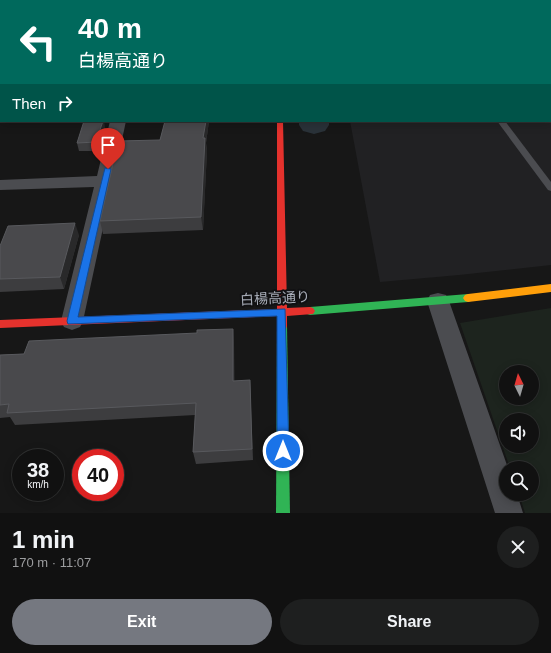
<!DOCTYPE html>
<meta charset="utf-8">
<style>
body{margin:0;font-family:Arial,"Noto Sans JP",sans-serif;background:#1e1f1f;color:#f1f3f6;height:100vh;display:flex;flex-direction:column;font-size:15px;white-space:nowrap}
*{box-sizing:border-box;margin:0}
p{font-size:13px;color:#9c9d9f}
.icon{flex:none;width:22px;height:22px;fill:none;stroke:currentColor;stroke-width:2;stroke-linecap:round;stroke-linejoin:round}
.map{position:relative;height:513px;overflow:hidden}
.panel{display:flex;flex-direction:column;background:#111;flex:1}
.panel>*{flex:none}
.top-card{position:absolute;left:0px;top:0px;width:551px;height:122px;box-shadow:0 2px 10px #0003,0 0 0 1px #303131;background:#00695c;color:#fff;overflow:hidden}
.needle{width:26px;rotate:355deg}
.tools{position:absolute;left:499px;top:365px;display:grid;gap:8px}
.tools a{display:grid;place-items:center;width:40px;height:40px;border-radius:50%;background:#111;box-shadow:0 2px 10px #0003,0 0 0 1px #303131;font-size:20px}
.speed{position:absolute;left:12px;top:449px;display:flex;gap:8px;font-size:20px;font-weight:700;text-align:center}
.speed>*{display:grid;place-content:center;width:52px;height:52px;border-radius:50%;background:#111;box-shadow:0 2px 10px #0003,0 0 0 1px #303131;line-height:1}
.speed small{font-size:10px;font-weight:400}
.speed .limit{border:6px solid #d22;background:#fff;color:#111}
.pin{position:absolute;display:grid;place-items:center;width:34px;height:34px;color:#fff;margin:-41px -17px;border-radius:50% 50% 50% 0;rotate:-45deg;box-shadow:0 0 4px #0007}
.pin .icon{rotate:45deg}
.me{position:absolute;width:44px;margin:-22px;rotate:0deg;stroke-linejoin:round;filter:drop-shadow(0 0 3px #0008)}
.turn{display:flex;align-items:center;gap:14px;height:84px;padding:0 12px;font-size:18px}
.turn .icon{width:52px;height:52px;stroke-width:2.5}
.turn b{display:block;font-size:28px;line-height:34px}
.then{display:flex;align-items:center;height:38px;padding:0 12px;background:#0003;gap:8px;font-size:15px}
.round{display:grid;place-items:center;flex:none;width:42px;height:42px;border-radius:21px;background:#1e1f1f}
.summary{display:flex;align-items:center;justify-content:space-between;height:68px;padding:0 12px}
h1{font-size:24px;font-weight:800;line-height:30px}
.primary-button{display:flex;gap:8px;margin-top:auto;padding:8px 12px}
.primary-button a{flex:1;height:46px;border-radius:24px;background:#757880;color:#fff;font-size:16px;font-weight:800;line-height:46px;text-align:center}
.primary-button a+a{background:#1e1f1f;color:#f1f3f6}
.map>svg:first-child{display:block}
.built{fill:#212123}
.green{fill:#1d241e;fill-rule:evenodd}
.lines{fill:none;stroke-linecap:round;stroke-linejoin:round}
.river{fill:#2a3239;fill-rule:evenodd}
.lane{fill:#4b4c50;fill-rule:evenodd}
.street{fill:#4b4c50;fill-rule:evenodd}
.fast{fill:#30b455;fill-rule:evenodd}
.slow{fill:#ff9f0a;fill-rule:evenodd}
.jam{fill:#e5322d;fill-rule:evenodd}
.wall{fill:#3d3d3f}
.shaded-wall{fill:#29292a}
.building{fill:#49494c;stroke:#58595d}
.route{fill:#1a73e8;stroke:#114b97}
.labels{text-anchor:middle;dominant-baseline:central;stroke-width:4;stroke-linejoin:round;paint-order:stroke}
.street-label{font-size:14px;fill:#a8adb8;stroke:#111113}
</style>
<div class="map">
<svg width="551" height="513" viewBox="0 0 551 513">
<rect width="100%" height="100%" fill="#171717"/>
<path class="built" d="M327 0H551V265L459 275 380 282 350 121H550V1Z"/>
<path class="green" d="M551 308V513H525L519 494H532V468H510L460 323ZM506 372H532V398H506ZM506 420H532V446H506Z"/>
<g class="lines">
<path class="river" d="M299 121H329V125L325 131 314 134 303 131 299 125Z"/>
<g class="lane">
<rect x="426" y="0" width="6" height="1"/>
<rect x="550" y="81" width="1" height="4"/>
<path d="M497 121H505L551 182V191L548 190Z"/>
</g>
<g class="street">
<rect x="153" y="0" width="12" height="1"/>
<rect x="0" y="39" width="1" height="8"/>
<rect x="0" y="90" width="1" height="8"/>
<path d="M110 121H126L83 321 80 327 72 330 64 327 61 321 94 187 0 190V180L97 176Z"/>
<path d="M438 293 446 295 449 301 508 468H506V494H517L523 513H495L427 301 430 295Z"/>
</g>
<g class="fast">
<path d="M468 294 471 295 473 298 471 301 468 302 310 315 307 314 305 311 307 308 310 307Z"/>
<path d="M282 322 286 323 287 326 290 513H276L277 326 278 323Z"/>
</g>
<g class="slow">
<rect x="276" y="0" width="6" height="1"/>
<path d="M551 284V292L468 302 465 301 463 298 465 295 468 294Z"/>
</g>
<path class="jam" d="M277 121H283L287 308 310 307 313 308 315 311 313 314 287 316V326L286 329 282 330 278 329 277 326V316L0 328V320L277 309Z"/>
</g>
<g class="wall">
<path d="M0 0 1 1V19H0Z"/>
<path d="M340 0H392L370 1H340Z"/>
<path d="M435 0H551V34H550V1H436Z"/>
<path d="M165 121H209L206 143 207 151 203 230 103 234 100 221 160 140Z"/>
<path d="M105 127 98 151H79L77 143Z"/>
<path d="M79 235 64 289 0 292V246Z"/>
<path d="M234 342V381L250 380 253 460 196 464 193 452 195 415 15 425 10 417 0 418V355Z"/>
</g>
<g class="shaded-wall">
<path d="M103 121H104L105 127 98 151 96 142Z"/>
<path d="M206 121H209L206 143 207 151 203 230 201 217 203 138Z"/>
<path d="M75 223 79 235 64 289 60 277Z"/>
<path d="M233 329 234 342 235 394 233 381Z"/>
</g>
<g class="building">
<path d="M0 0H26L25 1H1V14H0Z"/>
<path d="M73 0H141V1H72Z"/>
<path d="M343 0H367L368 1H343Z"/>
<path d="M444 0H551V25H550V1H444Z"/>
<path d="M84 121H103L96 142 77 143Z"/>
<path d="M165 121H206L203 138H205L201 217 100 221 118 141 160 140Z"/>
<path d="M75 223 60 277 0 279V246L8 226Z"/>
<path d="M233 329V381L250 380 252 449 193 452 196 403 7 413 9 404 0 405V355L24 354 29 341 197 333V330Z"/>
</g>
<path class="route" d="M105 168 111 169 78 317 285 309 289 451 287 455 283 457 278 455 277 451V316L68 324 67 321Z"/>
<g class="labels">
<g class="street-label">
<text transform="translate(275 298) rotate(-3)">白楊高通り</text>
</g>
</g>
</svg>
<div class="tools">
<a><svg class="needle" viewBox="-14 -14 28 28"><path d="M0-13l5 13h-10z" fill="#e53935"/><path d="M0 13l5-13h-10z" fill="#9c9d9f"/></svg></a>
<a><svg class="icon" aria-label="sound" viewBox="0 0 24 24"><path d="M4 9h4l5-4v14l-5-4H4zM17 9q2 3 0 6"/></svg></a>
<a><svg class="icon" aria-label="search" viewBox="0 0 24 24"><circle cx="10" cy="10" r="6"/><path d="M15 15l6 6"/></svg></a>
</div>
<div class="speed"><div>38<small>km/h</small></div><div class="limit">40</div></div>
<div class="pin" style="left:108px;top:169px;background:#d93025"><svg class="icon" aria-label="arrive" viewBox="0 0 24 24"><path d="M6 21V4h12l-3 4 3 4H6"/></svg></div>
<svg class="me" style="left:283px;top:451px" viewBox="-20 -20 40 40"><circle r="17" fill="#1a73e8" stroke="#fff" stroke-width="3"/><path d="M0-11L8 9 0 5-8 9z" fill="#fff"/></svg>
<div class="top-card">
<div class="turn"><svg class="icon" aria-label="left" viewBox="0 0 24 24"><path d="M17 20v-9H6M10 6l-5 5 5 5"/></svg><div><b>40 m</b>白楊高通り</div></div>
<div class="then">Then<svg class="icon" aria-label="right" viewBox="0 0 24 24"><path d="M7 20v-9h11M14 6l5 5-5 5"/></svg></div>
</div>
</div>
<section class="panel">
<div class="summary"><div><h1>1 min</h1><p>170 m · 11:07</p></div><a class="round"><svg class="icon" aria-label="close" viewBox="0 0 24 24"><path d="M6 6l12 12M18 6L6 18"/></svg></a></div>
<div class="primary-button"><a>Exit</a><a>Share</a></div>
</section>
